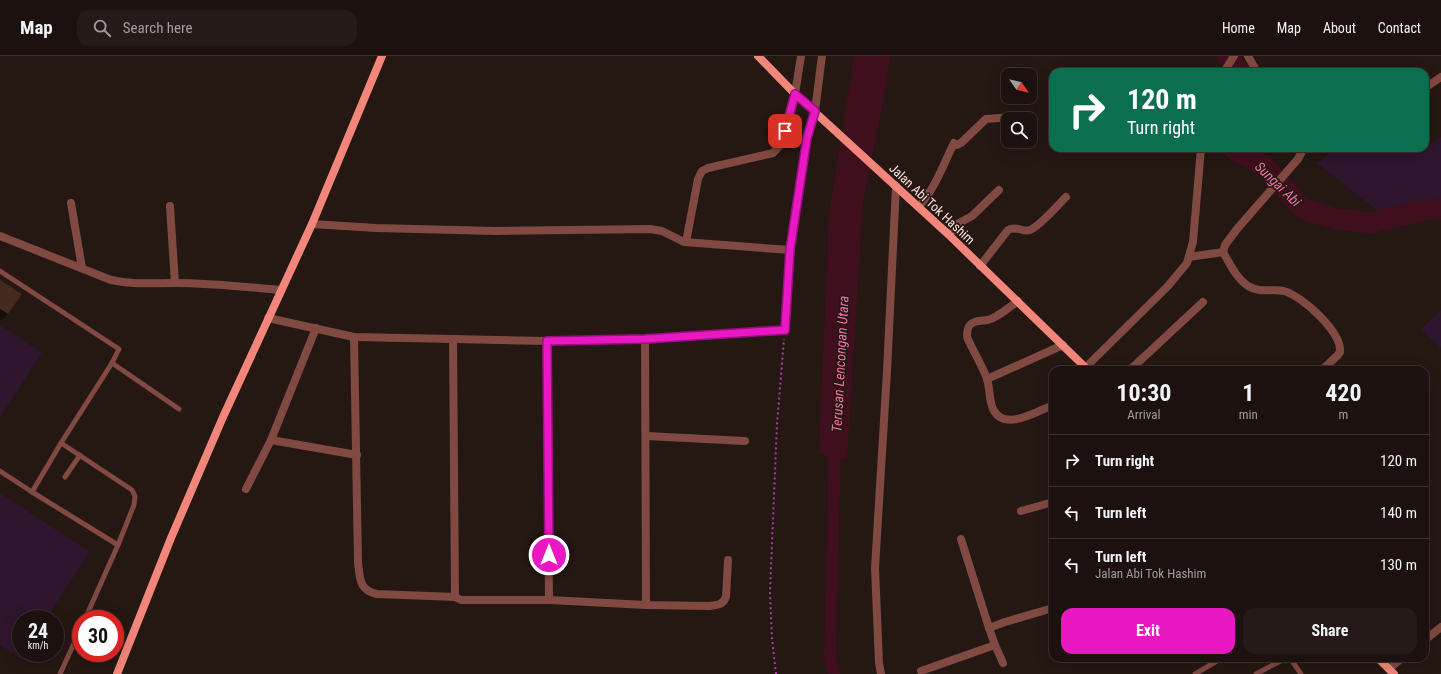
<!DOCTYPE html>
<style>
body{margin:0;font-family:"Roboto Condensed",sans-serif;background:#251a17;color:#f1f3f6;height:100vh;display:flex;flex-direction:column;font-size:15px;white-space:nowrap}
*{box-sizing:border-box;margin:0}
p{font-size:13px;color:#a09d9e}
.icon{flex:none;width:22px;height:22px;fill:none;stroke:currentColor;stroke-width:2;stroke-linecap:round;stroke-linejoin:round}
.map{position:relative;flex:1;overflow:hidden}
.details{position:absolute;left:1049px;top:310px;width:380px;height:296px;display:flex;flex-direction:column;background:#1c110e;border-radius:12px;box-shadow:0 4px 16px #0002,0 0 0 1px #3a312e}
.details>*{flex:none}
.hud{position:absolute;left:1049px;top:12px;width:380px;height:84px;border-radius:12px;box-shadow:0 4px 16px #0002,0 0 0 1px #3a312e;background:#0b6e4f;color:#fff;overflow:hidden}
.needle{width:26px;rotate:124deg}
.fabs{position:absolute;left:1001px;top:12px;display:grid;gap:8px}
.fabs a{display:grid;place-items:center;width:36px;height:36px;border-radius:8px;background:#1c110e;box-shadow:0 4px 16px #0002,0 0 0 1px #3a312e;font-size:20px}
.speed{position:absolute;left:12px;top:554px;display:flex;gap:8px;font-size:20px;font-weight:700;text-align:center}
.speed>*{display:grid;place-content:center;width:52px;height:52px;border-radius:50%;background:#1c110e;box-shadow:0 4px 16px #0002,0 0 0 1px #3a312e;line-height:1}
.speed small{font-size:10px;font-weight:400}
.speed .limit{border:6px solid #d22;background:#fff;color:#111}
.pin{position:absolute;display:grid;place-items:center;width:34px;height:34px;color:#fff;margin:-17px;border-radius:8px;box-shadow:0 2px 6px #0006}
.me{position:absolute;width:44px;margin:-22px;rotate:0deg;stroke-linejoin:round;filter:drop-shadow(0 0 3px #0008)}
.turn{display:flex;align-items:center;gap:14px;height:84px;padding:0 12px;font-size:18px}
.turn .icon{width:52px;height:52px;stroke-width:2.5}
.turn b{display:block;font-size:28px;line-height:34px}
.eta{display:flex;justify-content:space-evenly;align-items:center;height:68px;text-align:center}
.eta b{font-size:24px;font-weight:700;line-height:28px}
.cta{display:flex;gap:8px;margin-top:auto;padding:8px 12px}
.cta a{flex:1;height:46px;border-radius:12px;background:#e918c3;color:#fff;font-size:16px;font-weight:700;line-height:46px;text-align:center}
.cta a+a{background:#251a17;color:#f1f3f6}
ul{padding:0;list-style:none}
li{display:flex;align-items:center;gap:12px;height:52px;padding:0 12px;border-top:1px solid #3a312e}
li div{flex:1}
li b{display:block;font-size:15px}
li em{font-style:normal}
header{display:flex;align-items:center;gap:24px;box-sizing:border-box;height:56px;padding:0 20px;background:#1c110e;border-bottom:1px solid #3a312e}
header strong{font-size:19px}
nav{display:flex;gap:22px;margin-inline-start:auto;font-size:14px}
.search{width:280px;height:36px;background:#251a17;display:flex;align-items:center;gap:10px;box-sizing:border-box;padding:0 14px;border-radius:12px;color:#a09d9e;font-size:15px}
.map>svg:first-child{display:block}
.green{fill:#2f152e}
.water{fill:#400f1d}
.shadow{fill:#0007}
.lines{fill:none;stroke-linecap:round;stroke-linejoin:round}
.canal{stroke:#400f1d;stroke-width:12}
.river{stroke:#400f1d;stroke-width:21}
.building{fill:#442a1f}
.path{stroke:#ad3cab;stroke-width:2;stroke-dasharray:2 3;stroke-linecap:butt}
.lane{stroke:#804941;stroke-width:5}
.street{stroke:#804941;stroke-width:8}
.secondary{stroke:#f2867a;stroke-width:8}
.route-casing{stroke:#97107f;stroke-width:10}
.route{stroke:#e918c3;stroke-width:7}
.labels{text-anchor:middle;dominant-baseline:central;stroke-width:3.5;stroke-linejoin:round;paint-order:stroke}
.street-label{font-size:13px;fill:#fbe0da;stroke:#251712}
.water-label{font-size:14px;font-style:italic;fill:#f172ac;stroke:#251712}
</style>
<header>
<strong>Map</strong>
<div class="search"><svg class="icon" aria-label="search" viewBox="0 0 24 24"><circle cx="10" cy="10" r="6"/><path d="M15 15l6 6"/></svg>Search here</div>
<nav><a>Home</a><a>Map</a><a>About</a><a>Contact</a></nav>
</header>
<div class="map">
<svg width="1441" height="618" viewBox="0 0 1441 618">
<rect width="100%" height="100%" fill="#251712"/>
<g class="green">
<path d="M1441 81V162L1438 160 1392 166 1317 107 1337 92H1425Z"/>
<path d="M1441 254V292L1421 273Z"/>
<path d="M0 269 42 297 0 361Z"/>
<path d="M0 437 90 496 46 563H21V597H24L20 603 0 589Z"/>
</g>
<path class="water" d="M854 0H890L886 31 863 145 847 402 834 404 819 397 829 159Z"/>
<path class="shadow" d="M0 225 20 239 8 258 1 264 0 263Z"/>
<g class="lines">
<path class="canal" d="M834 618 830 601 835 388"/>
<g class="river">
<path d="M1228 0 1239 16"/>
<path d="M1235 92V94L1264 110 1303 153 1336 163 1370 167 1433 152 1441 154"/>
</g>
</g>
<path class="building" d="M0 224 22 238 8 258 0 253Z"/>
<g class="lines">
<path class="path" d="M776 618 772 583 770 536 777 368 784 283"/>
<g class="lane">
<path d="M0 215 119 293 112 307 61 387 32 436"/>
<path d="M112 307 179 353"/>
<path d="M61 387 132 434 135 440 134 449 118 489 85 563"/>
<path d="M0 415 32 436 118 489"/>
<path d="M65 421 80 399"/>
<path d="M1290 602 1301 618"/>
<path d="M60 618 81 572"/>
<path d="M1195 618 1222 602"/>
<path d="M1256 618 1286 602"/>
</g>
<g class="street">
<path d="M1248 0 1257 16"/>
<path d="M1224 16 1234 0"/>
<path d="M1425 32 1441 21"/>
<path d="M71 147 82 212"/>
<path d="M170 150 175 227"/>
<path d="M919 150C935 133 943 109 954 87L957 89 961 87 986 63 1028 60"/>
<path d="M312 168 376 172 496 175 650 173 662 175 684 186 790 194"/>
<path d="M949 179 959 167 972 160 999 134"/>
<path d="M0 180 111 224C134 229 152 227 175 227 211 227 246 231 281 234"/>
<path d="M686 186 698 123 702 115 708 112 773 97 781 88 795 38 801 0"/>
<path d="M1223 196C1230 208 1236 222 1248 230 1261 238 1271 232 1284 235 1302 240 1342 276 1340 296L1337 300 1322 314"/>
<path d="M1189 201 1223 196 1225 189 1237 173 1298 103 1304 92"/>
<path d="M980 210 1008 174C1018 169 1022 177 1030 174 1040 170 1058 149 1066 141"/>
<path d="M1018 245C1009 251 999 261 988 264 982 265 974 264 970 269 967 272 967 277 967 281 973 295 982 309 987 323 990 333 989 344 993 353 1004 376 1036 356 1053 349"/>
<path d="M268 262 354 281 453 283 547 285 645 283 785 274 790 194 807 82 815 55 822 0"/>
<path d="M354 281 358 506C360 523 359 534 377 538L455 541"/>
<path d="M453 283 455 541 461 544H549L646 549 709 550C717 549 723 549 726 541L728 504"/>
<path d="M645 283 646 549"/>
<path d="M547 285 549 544"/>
<path d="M1086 311 1168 230 1187 207 1193 186 1201 92"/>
<path d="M1130 314 1203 246"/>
<path d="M987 323 1063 289"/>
<path d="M646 380 745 385"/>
<path d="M271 384 357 399"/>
<path d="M246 433 271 384 316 272"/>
<path d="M1021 455 1053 446"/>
<path d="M961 483 989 572 1005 566 1053 552"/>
<path d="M989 572 995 589 1003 607"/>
<path d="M1425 584 1441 571"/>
<path d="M1389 613 1402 602"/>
<path d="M921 615 995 589"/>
<path d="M881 618 879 607 875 512 887 315 896 130"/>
</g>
<g class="secondary">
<path d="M758 0 795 38 949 179 1088 314"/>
<path d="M1378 602 1394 618"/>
<path d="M117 618 171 482 223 361 312 168 382 0"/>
</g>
</g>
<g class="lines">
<defs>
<path id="route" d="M549 499 547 285 645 283 785 274 790 194 807 82 815 55 795 38 785 75"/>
</defs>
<use href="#route" class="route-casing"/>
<use href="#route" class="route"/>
</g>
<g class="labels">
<g class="street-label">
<text transform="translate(932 148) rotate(43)">Jalan Abi Tok Hashim</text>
</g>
<g class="water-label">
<text transform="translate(1278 128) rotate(44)">Sungai Abi</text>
<text transform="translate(840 308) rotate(-87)">Terusan Lencongan Utara</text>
</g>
</g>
</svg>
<div class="fabs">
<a><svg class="needle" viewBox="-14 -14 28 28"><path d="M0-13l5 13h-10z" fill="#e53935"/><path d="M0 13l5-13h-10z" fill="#a09d9e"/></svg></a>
<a><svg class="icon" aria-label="search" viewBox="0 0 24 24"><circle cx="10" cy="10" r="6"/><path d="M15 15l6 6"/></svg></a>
</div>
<div class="speed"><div>24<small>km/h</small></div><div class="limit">30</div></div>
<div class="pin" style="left:785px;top:75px;background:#d93025"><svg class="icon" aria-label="arrive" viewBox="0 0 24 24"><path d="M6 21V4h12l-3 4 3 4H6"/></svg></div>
<svg class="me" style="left:549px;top:499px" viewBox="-20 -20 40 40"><circle r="17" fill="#e918c3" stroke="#fff" stroke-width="3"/><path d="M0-11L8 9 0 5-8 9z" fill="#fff"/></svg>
<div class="hud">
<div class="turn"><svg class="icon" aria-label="right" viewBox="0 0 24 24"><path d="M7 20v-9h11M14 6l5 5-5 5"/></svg><div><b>120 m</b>Turn right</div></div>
</div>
<section class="details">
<div class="eta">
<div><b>10:30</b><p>Arrival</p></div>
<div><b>1</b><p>min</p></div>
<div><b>420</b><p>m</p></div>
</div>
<ul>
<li><svg class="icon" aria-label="right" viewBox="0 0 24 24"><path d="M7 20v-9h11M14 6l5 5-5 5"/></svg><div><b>Turn right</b></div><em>120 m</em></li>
<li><svg class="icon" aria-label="left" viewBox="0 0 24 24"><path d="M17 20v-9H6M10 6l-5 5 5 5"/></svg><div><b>Turn left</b></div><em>140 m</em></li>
<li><svg class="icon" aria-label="left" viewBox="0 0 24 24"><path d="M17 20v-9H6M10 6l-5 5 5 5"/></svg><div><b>Turn left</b><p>Jalan Abi Tok Hashim</p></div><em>130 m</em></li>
</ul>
<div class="cta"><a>Exit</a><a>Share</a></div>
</section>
</div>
